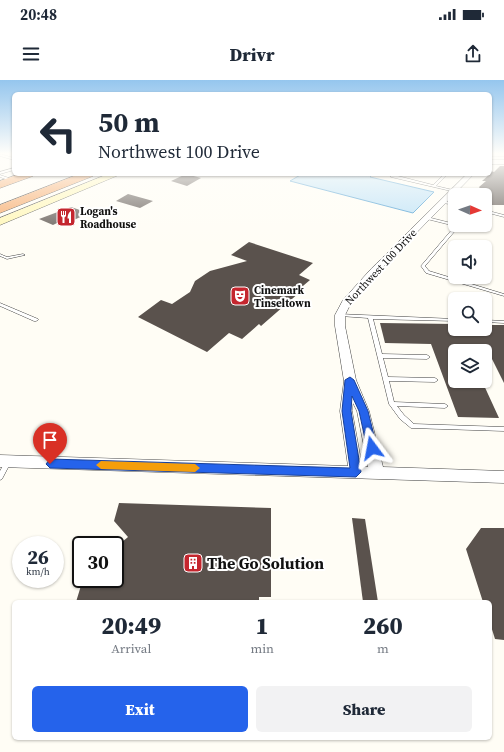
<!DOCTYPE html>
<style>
body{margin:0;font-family:"Source Serif 4",serif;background:#f2f2f3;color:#1f2937;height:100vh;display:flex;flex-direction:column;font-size:15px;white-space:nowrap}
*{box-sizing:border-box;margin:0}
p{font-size:13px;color:#747a83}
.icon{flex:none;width:22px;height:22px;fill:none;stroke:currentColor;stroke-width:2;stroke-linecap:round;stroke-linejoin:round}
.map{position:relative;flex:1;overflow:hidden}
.side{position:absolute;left:12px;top:520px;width:480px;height:140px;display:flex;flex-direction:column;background:#fff;border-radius:6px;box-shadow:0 1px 3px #0004}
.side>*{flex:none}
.banner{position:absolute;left:12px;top:12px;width:480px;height:84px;border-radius:6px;box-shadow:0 1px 3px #0004;background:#fff;color:#1f2937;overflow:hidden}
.needle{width:26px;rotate:92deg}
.fabs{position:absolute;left:448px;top:108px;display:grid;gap:8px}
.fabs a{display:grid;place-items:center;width:44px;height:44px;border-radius:6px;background:#fff;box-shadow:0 1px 3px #0004;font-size:20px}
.speed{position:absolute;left:12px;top:456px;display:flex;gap:8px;font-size:20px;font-weight:700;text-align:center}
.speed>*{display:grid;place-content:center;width:52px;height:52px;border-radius:50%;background:#fff;box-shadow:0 1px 3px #0004;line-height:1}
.speed small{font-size:10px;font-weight:400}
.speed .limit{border:2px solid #111;border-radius:6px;background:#fff;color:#111}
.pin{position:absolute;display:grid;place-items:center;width:34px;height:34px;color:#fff;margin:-41px -17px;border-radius:50% 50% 50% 0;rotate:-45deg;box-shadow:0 0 4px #0007}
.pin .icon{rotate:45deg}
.me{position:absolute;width:44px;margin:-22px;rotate:347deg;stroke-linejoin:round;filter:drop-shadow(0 0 3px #0008)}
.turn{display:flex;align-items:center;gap:14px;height:84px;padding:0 20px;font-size:18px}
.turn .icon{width:52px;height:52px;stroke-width:2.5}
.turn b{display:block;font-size:28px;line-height:34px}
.eta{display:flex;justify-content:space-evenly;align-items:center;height:68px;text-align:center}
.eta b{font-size:24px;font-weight:800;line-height:28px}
.primary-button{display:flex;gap:8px;margin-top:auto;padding:8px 20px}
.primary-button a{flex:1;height:46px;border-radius:6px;background:#2563eb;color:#fff;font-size:16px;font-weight:800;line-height:46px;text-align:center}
.primary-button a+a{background:#f2f2f3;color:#1f2937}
.status{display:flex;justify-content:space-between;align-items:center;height:28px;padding:0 20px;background:#fff;direction:ltr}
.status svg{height:11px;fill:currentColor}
header{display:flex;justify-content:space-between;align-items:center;height:52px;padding:0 20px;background:#fff;font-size:18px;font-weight:800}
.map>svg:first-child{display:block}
.water{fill:#b9e0f7;stroke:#3f96cf}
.building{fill:#5a524d}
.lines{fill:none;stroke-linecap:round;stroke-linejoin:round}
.service-casing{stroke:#444;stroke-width:1}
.minor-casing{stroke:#444;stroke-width:1}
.secondary-casing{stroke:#333;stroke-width:1}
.motorway-casing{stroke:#222;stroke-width:1}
.service{fill:#fff;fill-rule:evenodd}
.minor{fill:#fff;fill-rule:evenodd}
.secondary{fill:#fff6b0;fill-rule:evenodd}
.motorway{fill:#f5a25d;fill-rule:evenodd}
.route{fill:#2563eb;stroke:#184099}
.slow{fill:#f59e0b}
.labels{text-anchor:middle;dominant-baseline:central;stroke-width:4;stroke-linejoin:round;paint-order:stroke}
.far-poi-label{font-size:11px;font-weight:bold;fill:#111;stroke:#fff;text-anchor:start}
.far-street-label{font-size:11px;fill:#111;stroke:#fff}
.near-poi-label{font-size:16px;font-weight:bold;fill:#111;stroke:#fff;text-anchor:start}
</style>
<div class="status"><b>20:48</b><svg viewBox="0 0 49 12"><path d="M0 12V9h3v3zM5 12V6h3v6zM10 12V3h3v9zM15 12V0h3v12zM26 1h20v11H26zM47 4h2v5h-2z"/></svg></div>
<header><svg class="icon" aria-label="menu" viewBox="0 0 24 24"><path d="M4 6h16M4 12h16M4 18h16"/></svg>Drivr<svg class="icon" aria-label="share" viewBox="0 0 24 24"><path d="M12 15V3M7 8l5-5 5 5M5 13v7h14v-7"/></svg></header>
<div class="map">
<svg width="504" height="672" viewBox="0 0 504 672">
<rect width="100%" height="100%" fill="#fffdf5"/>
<path class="water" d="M302 94H373L370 97 434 112 413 133 290 101Z"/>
<g class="building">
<path d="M500 86H504V125H492L479 107 486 101H482L490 94 491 91 494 92Z"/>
<path d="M186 94 201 98 187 106 171 101Z"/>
<path d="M128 114 153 121 140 128 116 121Z"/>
<path d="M71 127 89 133 63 145 57 143 53 145 39 139Z"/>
<path d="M249 162 313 183 299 195 310 200 297 211 300 212 261 246 259 244 242 259 229 253 207 272 138 237 161 220 172 224 190 212 195 201 210 191 247 181 231 175Z"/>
<path d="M380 243 455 244V249H485V245H504V303L488 271H455V301H482L499 338 458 337 431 264 385 263Z"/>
<path d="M119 423 271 428V517H259V522H76L83 499H115V468L128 457 114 441Z"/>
<path d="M352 438 365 439 378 522H363Z"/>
<path d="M481 448H504V560L495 559 490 543V522H483L466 469Z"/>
</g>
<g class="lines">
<defs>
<g id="service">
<path d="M0 74 14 78V80L0 76Z"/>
<rect x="490" y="74" width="14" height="2"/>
<path d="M14 88V90L0 94V92Z"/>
<path d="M390 94 433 105 444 94H448L436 106 474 115H468L391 97Z"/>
<path d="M0 95 9 98 10 99 8 100 0 97Z"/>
<path d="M444 121 455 123V125L443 123 442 122Z"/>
<path d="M485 130 504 135V137L485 132Z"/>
<path d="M427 137 455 144V145H460L425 186 429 191 504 214V216L426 193 421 186 455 146 427 139Z"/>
<path d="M0 174 7 177 23 174 25 175 7 179 0 176Z"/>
<path d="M0 223 38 239V240L36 241H34L0 226Z"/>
<path d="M338 234 455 239V241L373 239 382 274 427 275 430 277 427 279 383 278 388 297 435 298 438 300 435 302 389 301 394 322 445 324 448 326 445 328 397 326 404 335 414 344 504 347V351L411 348 400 339 389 324 368 238 340 236H338Z"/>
<path d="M485 240 504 241V243L485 242Z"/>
<path d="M8 379 10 380 11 382 2 399 0 400V391L6 380Z"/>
</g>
<g id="minor">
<rect x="490" y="80" width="14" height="4"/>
<path d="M467 94H474L377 193 351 223 345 235V246L356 300 369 331 383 387 504 391V403L0 387V375L348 386 340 331 344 301 335 246V235L343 220 371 189ZM353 323 357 331 368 387 362 386 352 331Z"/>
</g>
<path id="secondary" d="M108 94H121L0 145V138Z"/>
<g id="motorway">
<path d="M19 94H35L33 96 0 108V101Z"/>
<path d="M79 94H95L93 96 0 133V125Z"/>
</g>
</defs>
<use href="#service" class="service-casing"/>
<use href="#minor" class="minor-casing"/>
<use href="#secondary" class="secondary-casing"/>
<use href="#motorway" class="motorway-casing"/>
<use href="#service" class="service"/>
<use href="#minor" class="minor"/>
<use href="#secondary" class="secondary"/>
<use href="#motorway" class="motorway"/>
</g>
<linearGradient id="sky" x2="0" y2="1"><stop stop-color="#95c6ee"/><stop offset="0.44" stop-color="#fffefa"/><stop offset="1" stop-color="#fffefa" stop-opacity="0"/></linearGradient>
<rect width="504" height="167" fill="url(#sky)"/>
<path class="route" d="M350 297 354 300 368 331 377 368 372 372 367 368 359 331 352 316 351 331 361 392 356 397 50 388 46 384 50 379 350 388 342 331 345 300Z"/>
<path class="slow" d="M101 381 195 384 200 388 195 392 101 389 96 385Z"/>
<defs>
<symbol id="restaurant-square" viewBox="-11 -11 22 22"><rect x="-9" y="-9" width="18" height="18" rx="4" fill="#c4262e" stroke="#fff"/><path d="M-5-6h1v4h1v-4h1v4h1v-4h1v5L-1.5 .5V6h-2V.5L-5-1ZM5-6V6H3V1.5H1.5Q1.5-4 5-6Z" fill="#fff"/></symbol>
<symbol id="theatre-square" viewBox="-11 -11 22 22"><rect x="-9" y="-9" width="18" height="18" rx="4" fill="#c4262e" stroke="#fff"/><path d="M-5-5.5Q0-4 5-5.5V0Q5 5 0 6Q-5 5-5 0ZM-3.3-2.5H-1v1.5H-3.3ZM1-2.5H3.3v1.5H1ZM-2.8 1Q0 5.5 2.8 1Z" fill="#fff"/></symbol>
<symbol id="building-square" viewBox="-11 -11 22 22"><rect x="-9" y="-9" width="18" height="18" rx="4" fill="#c4262e" stroke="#fff"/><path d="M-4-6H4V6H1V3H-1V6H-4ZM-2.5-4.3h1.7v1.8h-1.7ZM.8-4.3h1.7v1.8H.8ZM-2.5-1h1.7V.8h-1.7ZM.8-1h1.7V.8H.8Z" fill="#fff"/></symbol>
</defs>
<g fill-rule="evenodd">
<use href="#restaurant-square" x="55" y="126" width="22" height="22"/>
<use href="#theatre-square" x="229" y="205" width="22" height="22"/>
<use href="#building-square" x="182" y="472" width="22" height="22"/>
</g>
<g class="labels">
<g class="far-poi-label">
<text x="80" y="131">Logan's<tspan x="80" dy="13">Roadhouse</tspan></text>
<text x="254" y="210">Cinemark<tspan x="254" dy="13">Tinseltown</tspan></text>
</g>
<g class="far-street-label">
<text transform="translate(381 187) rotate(-47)">Northwest 100 Drive</text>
</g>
<g class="near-poi-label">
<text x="207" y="483">The Go Solution</text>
</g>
</g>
</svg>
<div class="fabs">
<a><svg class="needle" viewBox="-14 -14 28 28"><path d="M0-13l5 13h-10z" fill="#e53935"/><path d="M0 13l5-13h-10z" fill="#747a83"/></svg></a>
<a><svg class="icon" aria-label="sound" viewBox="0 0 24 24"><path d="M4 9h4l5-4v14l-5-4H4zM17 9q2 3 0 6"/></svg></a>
<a><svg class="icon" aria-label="search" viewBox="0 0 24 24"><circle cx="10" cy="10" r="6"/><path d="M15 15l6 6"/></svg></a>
<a><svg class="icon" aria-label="layers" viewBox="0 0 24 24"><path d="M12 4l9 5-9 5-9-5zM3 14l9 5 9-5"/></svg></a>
</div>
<div class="speed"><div>26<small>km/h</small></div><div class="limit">30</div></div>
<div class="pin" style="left:50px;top:384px;background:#d93025"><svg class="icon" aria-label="arrive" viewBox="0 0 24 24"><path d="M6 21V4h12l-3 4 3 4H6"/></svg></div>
<svg class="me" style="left:372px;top:368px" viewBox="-20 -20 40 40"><path d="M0-17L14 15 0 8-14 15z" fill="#2563eb" stroke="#fff" stroke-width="4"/></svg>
<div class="banner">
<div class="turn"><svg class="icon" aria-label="left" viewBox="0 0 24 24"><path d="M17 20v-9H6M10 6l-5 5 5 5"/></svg><div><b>50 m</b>Northwest 100 Drive</div></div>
</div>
<section class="side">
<div class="eta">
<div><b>20:49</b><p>Arrival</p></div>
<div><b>1</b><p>min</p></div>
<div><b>260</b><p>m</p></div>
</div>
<div class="primary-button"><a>Exit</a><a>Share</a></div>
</section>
</div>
